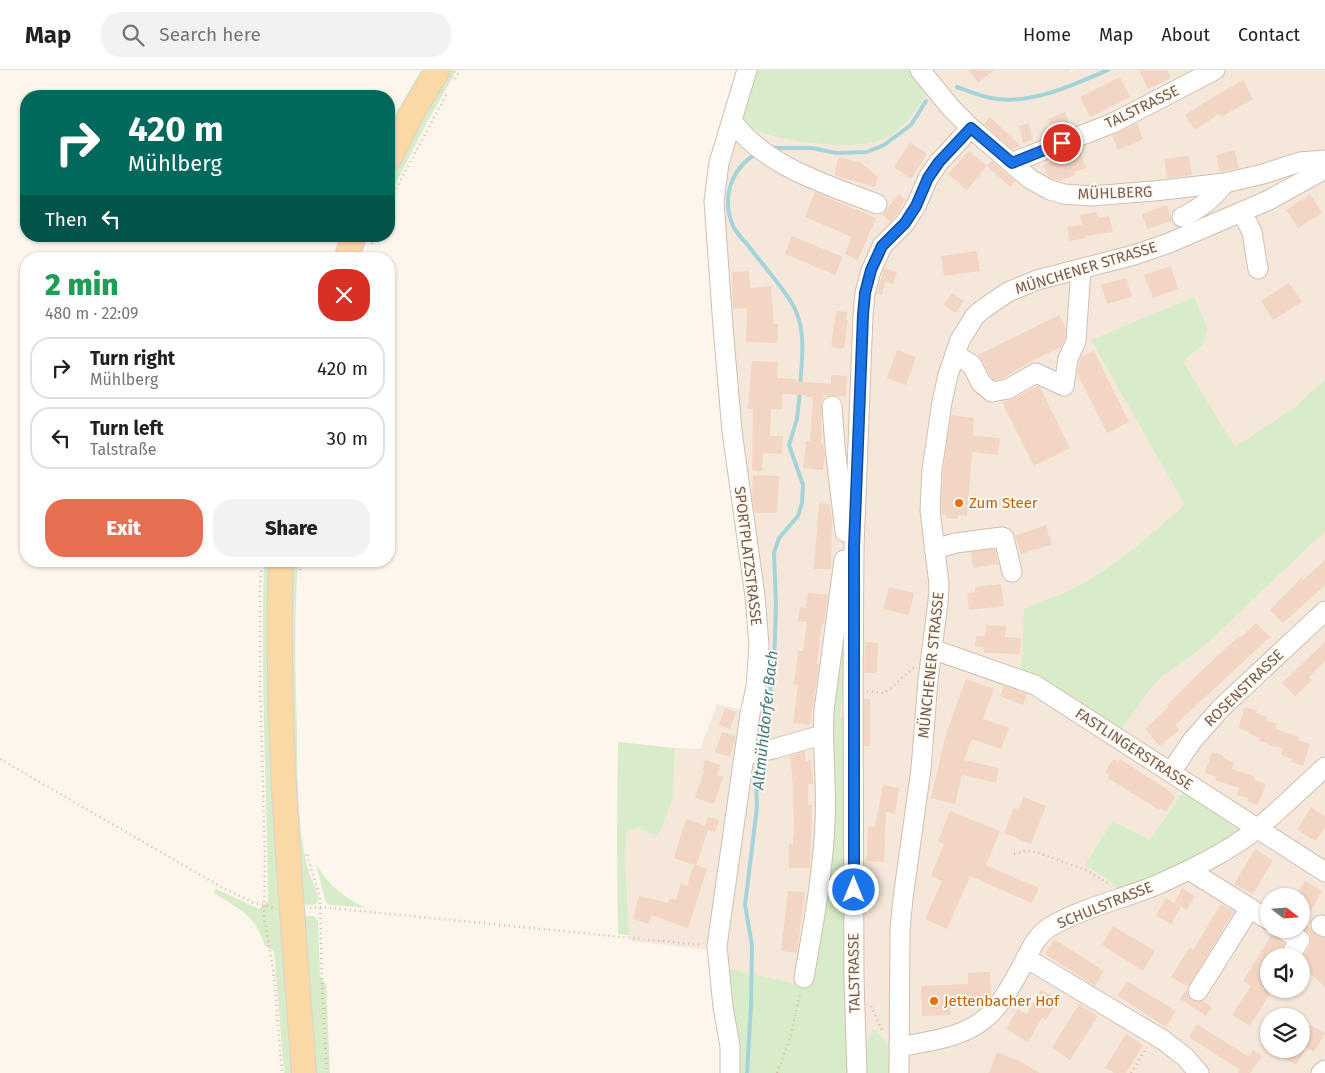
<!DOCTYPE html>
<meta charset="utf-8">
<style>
body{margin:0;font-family:"Fira Sans",sans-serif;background:#f2f2f2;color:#202124;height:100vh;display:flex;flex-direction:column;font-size:19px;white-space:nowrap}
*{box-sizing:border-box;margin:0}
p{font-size:16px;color:#757577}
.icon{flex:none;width:28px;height:28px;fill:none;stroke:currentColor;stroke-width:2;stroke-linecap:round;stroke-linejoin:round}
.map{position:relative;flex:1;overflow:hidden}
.details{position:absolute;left:20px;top:182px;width:375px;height:315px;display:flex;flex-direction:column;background:#fff;border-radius:20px;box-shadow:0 1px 4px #0004}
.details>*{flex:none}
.banner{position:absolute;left:20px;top:20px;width:375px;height:152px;border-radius:20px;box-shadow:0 1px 4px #0004;background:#00695c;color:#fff;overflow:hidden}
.needle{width:32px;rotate:107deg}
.tools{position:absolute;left:1260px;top:818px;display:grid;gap:10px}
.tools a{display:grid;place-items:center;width:50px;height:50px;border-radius:50%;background:#fff;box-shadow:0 1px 4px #0004;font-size:25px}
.pin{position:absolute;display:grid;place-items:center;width:42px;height:42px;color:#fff;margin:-21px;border:2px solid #fff;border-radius:50%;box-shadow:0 1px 5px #0007}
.me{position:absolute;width:55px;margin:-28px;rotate:0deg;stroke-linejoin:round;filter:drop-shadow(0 0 4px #0008)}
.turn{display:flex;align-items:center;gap:18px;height:105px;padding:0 25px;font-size:22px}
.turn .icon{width:65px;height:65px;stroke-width:2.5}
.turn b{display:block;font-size:35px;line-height:42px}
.then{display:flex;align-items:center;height:48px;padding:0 25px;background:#0003;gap:10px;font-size:19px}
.round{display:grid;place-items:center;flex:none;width:52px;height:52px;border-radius:20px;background:#f2f2f2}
.summary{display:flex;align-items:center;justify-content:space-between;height:85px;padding:0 25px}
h1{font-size:30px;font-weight:800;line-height:38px;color:#1e9e55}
.button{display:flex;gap:10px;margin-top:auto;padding:10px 25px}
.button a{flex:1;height:58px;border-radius:20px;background:#e76f51;color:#fff;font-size:20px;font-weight:800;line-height:58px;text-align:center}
.button a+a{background:#f2f2f2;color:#202124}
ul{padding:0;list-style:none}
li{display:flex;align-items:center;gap:15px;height:62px;margin:0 10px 8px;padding:0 15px;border:2px solid #e0e0e0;border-radius:20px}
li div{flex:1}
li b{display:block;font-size:19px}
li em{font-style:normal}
header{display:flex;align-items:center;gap:30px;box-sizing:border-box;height:70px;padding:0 25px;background:#fff;border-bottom:1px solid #e0e0e0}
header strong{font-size:24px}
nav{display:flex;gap:28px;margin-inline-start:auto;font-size:18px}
.search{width:350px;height:45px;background:#f2f2f2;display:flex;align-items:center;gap:12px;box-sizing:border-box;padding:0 18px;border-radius:20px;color:#757577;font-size:19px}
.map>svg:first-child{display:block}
.residential{fill:#f5e8da;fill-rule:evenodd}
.green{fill:#d8ecc9}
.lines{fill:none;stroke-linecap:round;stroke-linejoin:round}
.stream{stroke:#a5d3da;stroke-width:4}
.building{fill:#f3d5c3}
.minor-casing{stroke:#d1beb0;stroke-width:21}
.major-casing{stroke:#dad1cd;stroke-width:26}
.path{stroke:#d9b8a5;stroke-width:2.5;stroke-dasharray:1 4;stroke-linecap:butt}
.minor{stroke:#fff;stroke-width:19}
.major{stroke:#fbd9a5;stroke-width:24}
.route-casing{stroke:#114b97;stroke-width:12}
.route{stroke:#1a73e8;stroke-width:9}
.food-dot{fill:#e8710a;stroke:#fffaf3;stroke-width:2}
.labels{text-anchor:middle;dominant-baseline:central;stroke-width:4;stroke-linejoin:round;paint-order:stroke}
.street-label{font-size:15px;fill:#7a5c4d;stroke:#fffaf3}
.food-label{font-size:15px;fill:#c56008;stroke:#fffaf3;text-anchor:start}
.water-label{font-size:16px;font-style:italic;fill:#437c86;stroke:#fffaf3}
</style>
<header>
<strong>Map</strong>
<div class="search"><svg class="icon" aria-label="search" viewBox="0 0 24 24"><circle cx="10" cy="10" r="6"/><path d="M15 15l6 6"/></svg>Search here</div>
<nav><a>Home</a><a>Map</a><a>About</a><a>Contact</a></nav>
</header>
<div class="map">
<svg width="1325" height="1003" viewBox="0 0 1325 1003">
<rect width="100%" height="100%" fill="#fdf6ec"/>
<path class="residential" d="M913 0H1069L1070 2 1076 0H1325V1003H852L808 918 722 897 710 880 632 871 629 865 625 784 627 761 638 758 658 765 673 728 675 678 700 679 717 634 746 641 755 588 711 102 745 57 771 66 791 70 819 74H849L899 61 915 42 928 22ZM1269 826H1301V859H1269ZM1269 886H1301V919H1269ZM1269 946H1301V979H1269Z"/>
<g class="green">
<path d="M421 0H427L389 70V55Z"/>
<path d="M448 0H457L427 52 389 127V107L419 48Z"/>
<path d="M753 0H913L928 22C916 40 905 60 884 69 855 82 786 72 756 61 753 60 748 59 745 57 744 57 741 52 741 51Z"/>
<path d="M1194 227 1208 260 1202 275 1183 292 1235 377 1294 338 1325 310V461L1204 576 1162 606 1150 619 1118 664 1021 604 1024 538C1040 532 1056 527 1071 520 1113 498 1150 466 1185 435L1091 270Z"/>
<path d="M264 491H274L294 1003H284L274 881 265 876C255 844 240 840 214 823L216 819 259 839 268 831C267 718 260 605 264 491Z"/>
<path d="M289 491H298C294 547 295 602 297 658 297 697 297 738 303 776 305 784 306 794 309 802 313 816 331 840 302 834L287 561Z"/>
<path d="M845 515 846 630H841L840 647H845L851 1003H733L722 897 808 917 827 808V668Z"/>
<path d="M618 672 675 678 673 729 658 766 638 758 627 761 625 784 629 865 618 864 617 770Z"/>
<path d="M1186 718 1243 757 1239 767 1122 823C1111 810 1099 802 1084 796L1113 751 1150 770Z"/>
<path d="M316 794C328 815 345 829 367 838L331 835 326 833Z"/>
<path d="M300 846H314L318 851 320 906 326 914 330 1003H313Z"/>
<path d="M873 958 891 977 889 1003H861L860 993Z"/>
</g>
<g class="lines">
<g class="stream">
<path d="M957 17C968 21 980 26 991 28 1029 36 1073 15 1108 0"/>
<path d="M770 78H812L836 83 867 82 884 75 911 55 926 31"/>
<path d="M757 83C731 99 721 127 733 156 736 162 742 169 747 174 762 195 783 216 795 239 806 262 802 291 800 315"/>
<path d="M761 676 774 596 776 534 774 483 779 468 798 446 802 433 803 415 789 375 797 349 800 322"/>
<path d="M747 1003 751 936 752 875 745 835 757 737 756 708 759 688"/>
</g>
</g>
<g class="building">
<path d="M968 0H994L978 13Z"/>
<path d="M1139 0H1167L1171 8 1148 19Z"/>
<path d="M1120 7 1130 27 1090 47 1080 27Z"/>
<path d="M1243 10 1253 29 1221 47 1219 44 1195 60 1185 45 1210 29Z"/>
<path d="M1065 42 1070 55 1053 62 1048 49Z"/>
<path d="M990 47 1021 76 1012 79 984 54Z"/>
<path d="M1029 53 1033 70 1023 73 1019 56Z"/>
<path d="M1137 53 1143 69 1118 80 1112 66Z"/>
<path d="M910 72 927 84 911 109 894 97Z"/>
<path d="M1235 80 1239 98 1220 102 1216 85Z"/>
<path d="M969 81 987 96 967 120 948 104Z"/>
<path d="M1080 81 1086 98 1075 102V105L1060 111 1048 106 1043 95Z"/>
<path d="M1189 86 1192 105 1167 108 1164 89Z"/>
<path d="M839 87 861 93 878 107 875 117 834 105Z"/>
<path d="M992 91 1015 111 1010 117 987 96Z"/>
<path d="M815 122 876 148 858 190 845 184 852 167 805 147Z"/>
<path d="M899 124 906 130 891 152 882 145Z"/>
<path d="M1310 124 1322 143 1298 158 1286 140Z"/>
<path d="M1167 135 1172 151 1147 159 1142 144Z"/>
<path d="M1097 142 1098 148 1109 146 1113 162 1085 166 1086 168 1070 171 1067 157 1082 155 1080 145Z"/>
<path d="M792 166 843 187 835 205 785 184Z"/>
<path d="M977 181 980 201 944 206 941 186Z"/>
<path d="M1171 196 1178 219 1153 228 1144 205Z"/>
<path d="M884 198 897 202 893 214 885 212 882 225 877 223Z"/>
<path d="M749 201 750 218 771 216 774 254H778L777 273 746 272 747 238 733 239 732 202Z"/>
<path d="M1126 208 1132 227 1107 234 1101 215Z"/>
<path d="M1289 213 1302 232 1273 250 1261 231Z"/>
<path d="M952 223 964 231 956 243 943 235Z"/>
<path d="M836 241 847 242 846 250H848L844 279 831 277Z"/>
<path d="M1059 245 1066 259 1065 268 1061 277 1028 293 1004 308 995 310 990 306 982 290 978 285Z"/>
<path d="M897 280 916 287 906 315 887 308Z"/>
<path d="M1094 281 1129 352 1107 363 1077 303 1081 287Z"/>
<path d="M752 291 778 292 777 308 796 309V311L831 314V305L847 306 846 327 824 325 822 332 821 373H823L825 385 823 400 803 398 806 371H810L813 327H805L806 325 782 324V339H771L770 366H783L782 384 763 383 762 401 752 400 753 339H748Z"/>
<path d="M1037 316 1040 317 1070 378 1034 396 1002 332 1013 329Z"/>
<path d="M951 345 974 348 973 366 1000 368 998 385 972 382 967 446 958 445V449L946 448V445L942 444 941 440 943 401Z"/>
<path d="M753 405 779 406 777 443H755L752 426Z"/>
<path d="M819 433 830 434 832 450 831 499H814Z"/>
<path d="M1046 455 1052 474 1021 484 1015 466Z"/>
<path d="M995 479 998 494 973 498 971 482Z"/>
<path d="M1325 490V515L1283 553 1270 540 1301 508 1303 510Z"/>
<path d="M1001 514 1004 536 969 540 967 523 975 522V517Z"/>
<path d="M889 517 914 523 909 545 883 539Z"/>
<path d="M808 523 828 525 824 554H822L817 594H819L810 655 793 653 798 615H794L798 581H803L807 552 798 551 800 537 806 538Z"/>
<path d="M1256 553 1270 567 1175 655 1179 660 1160 676 1145 659 1169 637 1167 635 1194 608 1239 566 1240 568Z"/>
<path d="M986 555 1006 556 1005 567 1021 568 1020 584 984 583V577L975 576 976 566H985Z"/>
<path d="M865 572 878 573 877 603H864Z"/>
<path d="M1325 572V591L1309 607 1312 610 1295 626 1282 613Z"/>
<path d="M966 609 994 619 983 649 1009 658 1001 679 972 669 964 690 999 698 996 713 962 705 955 734 931 728 946 664Z"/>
<path d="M1004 616 1027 624 1023 635 1000 626Z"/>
<rect x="864" y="629" width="6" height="47"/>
<path d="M1245 637 1257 640 1256 643 1267 647 1266 651 1277 654 1276 659 1299 667V670L1310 674 1303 696 1291 692 1292 689 1281 685 1283 679 1259 671 1260 668 1249 664 1250 662 1238 658Z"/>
<path d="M725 638 736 642 730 659 719 655Z"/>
<path d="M722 662 736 666 730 687 715 682Z"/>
<path d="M805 681 806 691 811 690 813 714H808V735H812L810 798H789V774H793V767L794 766 793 716 790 686Z"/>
<path d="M1212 682 1223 685V688L1234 692 1232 699 1255 707 1254 710 1266 714 1258 735 1247 731 1248 728 1236 725 1239 718 1215 710 1216 707 1205 703Z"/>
<path d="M1113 689 1118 692 1120 689 1171 722 1170 723 1175 727 1166 742 1160 738 1159 740 1108 708 1109 705 1105 702Z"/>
<path d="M705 690 720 695 717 705 723 707 714 734 695 728 704 701 702 700Z"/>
<path d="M883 715 899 718 895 744 886 742 884 792 867 791 868 756 875 757Z"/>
<path d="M1024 727 1046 736 1031 774 1004 763 1014 738 1018 740Z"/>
<path d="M1311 737 1325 746V757L1316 771 1297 760Z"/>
<path d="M950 741 1000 761 986 795 1039 818 1032 833 970 806 947 859 925 849 942 811 931 806 944 774 938 771Z"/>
<path d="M708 747 719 750 715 762 708 760 696 795 707 799 688 858 651 845 649 854 633 849 639 826 668 833 670 828 676 830 681 813 687 816 694 795 674 788 686 749 705 756Z"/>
<path d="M1255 779 1273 790 1253 824 1234 814Z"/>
<path d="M1305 811 1322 821 1303 853 1310 858 1316 865 1325 868V917L1301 895V889L1310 876 1311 870 1310 864 1301 857V826H1295Z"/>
<path d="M1182 818 1195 826 1187 840 1174 833Z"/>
<path d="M788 821 805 822 797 883 781 881Z"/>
<path d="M1166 828 1181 837 1171 854 1156 846Z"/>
<path d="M1221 834 1234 842 1188 917 1171 907 1190 877 1193 880Z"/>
<path d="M1113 856 1155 881 1143 901 1102 875Z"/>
<path d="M1273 862 1277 868 1285 873 1279 886H1269V908L1262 919H1273L1250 956 1232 945 1251 916 1243 911Z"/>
<path d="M1054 869 1104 901 1095 916 1045 884Z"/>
<path d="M990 902 991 926 984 934 950 935 951 945 922 946 921 916 968 914V903Z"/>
<path d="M1127 911 1176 941 1166 957 1118 926Z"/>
<path d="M1041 920 1058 930 1046 950 1042 948 1028 972 1006 959 1018 939 1027 944Z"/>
<path d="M1186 920 1192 930 1197 932 1203 931 1212 937 1206 946 1180 929Z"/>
<path d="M1079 934 1098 946 1070 990 1052 978Z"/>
<path d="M1197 954 1249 987 1253 980 1262 986 1250 1003H1238L1240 1000 1189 967Z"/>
<path d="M1310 955 1325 963 1314 982 1301 976V970Z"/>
<path d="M1126 964 1143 975 1126 1003H1114L1105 998Z"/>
<path d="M1268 979H1306L1296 995Z"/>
<path d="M997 982 1019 991 1040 1003H989Z"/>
</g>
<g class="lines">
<defs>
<g id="minor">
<path d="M920 0 951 38 971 58 1030 109 1050 120 1064 124 1091 126 1154 121 1225 113 1263 104 1300 92 1325 90"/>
<path d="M732 51C766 97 826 114 877 134"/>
<path d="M1011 93 1113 53 1215 0"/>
<path d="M1242 142 1252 162 1258 199"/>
<path d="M1182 147C1200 139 1212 129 1225 113"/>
<path d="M955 284 972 295 981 313 992 322 1008 319 1036 303 1064 316 1068 289 1076 271 1081 199"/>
<path d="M832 336 835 377 845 462"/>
<path d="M934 479 956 473 1002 467 1004 468 1012 502"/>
<path d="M932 579 1035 615 1325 802"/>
<path d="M745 685 773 679 822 665"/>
<path d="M1171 702 1192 671 1221 638 1325 541"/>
<path d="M1189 800 1269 850"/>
<path d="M1321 855 1325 857"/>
<path d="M1283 859 1300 870 1290 886"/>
<path d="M1026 888 1163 970 1185 987 1199 1003"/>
<path d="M804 908C813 856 823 804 825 752 827 715 822 678 824 641L844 490"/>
<path d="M1198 921 1250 838"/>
<path d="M899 977C929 971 965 968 988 946 1003 932 1012 914 1022 896 1029 883 1036 865 1050 857 1083 837 1124 829 1159 814 1192 799 1230 781 1258 758 1281 739 1303 717 1325 697"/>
<path d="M730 1003V976L723 937 717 876 750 644 756 617 759 575 755 526 732 361 723 257 714 131 719 93 747 0"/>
<path d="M857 1003 854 910 853 620 854 477 863 245 865 223 871 201 882 176 905 153 916 136 928 108 939 92 971 58"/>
<path d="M899 1003 900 860 903 828 921 699 928 610 938 532 939 514 930 440 932 400 942 332 948 305 960 270 975 246 983 239 1008 222 1037 210 1134 185 1169 173 1269 130 1325 99"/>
<path d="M1321 1003 1325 1000"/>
</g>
<g id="major">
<path d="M389 89 412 43 438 0"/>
<path d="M346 189 354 166"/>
<path d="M281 491C275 662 292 833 304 1003"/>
</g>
</defs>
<use href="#minor" class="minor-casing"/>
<use href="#major" class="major-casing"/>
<g class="path">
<path d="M455 9 460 0"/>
<path d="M389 132 446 25"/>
<path d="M372 174 375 166"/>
<path d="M325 189 328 182"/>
<path d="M262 491 260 512V609L265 788 264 847 274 905 282 1003"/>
<path d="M300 500 301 491"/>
<path d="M867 621 883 623 889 620 914 597"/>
<path d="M0 689 223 818 252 832 275 838"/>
<path d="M1014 784 1025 781 1036 782 1088 801 1111 815"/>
<path d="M307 785 320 827 322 913 327 1003"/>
<path d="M310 838 320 837 702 875"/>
<path d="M871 936 883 963"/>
<path d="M777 1003 789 972 800 923"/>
<path d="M1131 1003 1147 977"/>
</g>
<use href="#minor" class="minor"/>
<use href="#major" class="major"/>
</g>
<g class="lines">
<defs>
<path id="route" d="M854 820V477L863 245 865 223 871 200 882 176 905 153 916 136 928 108 939 92 971 58 1012 93 1062 73"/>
</defs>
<use href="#route" class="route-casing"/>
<use href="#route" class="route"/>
</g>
<g class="food-dot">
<circle cx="959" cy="433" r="5"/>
<circle cx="934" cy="931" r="5"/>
</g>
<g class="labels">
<g class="street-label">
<text transform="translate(1142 37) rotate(-26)">TALSTRASSE</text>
<text transform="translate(1115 123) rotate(-2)">MÜHLBERG</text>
<text transform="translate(1086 198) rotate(-17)">MÜNCHENER STRASSE</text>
<text transform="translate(748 486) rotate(83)">SPORTPLATZSTRASSE</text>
<text transform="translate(931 595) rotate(-84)">MÜNCHENER STRASSE</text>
<text transform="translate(1244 618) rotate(-44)">ROSENSTRASSE</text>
<text transform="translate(1134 679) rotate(33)">FASTLINGERSTRASSE</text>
<text transform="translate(1105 835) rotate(-22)">SCHULSTRASSE</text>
<text transform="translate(854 903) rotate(-91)">TALSTRASSE</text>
</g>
<g class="food-label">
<text x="969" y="433">Zum Steer</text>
<text x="944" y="931">Jettenbacher Hof</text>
</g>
<g class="water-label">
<text transform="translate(765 650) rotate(-84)">Altmühldorfer Bach</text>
</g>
</g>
</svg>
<div class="tools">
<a><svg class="needle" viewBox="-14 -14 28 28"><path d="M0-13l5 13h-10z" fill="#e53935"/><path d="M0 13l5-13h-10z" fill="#757577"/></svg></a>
<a><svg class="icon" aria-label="sound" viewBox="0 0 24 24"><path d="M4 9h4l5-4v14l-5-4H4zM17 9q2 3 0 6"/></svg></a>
<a><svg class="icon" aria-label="layers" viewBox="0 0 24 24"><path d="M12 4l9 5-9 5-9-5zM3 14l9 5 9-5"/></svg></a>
</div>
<div class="pin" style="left:1062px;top:73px;background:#d93025"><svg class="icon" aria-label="arrive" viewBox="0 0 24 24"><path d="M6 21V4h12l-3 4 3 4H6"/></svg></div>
<svg class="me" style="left:854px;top:820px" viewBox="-20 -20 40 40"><circle r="17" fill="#1a73e8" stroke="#fff" stroke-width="3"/><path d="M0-11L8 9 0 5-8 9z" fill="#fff"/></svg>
<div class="banner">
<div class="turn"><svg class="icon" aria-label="right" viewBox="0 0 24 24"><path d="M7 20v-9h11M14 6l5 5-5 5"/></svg><div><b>420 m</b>Mühlberg</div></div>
<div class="then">Then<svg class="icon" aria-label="left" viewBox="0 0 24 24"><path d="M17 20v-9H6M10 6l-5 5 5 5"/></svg></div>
</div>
<section class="details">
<div class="summary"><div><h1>2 min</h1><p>480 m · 22:09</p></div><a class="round" style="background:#d93025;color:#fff"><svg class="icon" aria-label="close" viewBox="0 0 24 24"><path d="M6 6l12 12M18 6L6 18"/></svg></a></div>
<ul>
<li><svg class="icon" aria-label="right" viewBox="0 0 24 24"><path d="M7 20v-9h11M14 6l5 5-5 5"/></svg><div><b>Turn right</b><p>Mühlberg</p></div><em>420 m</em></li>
<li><svg class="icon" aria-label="left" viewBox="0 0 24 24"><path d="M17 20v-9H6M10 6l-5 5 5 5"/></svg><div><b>Turn left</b><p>Talstraße</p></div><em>30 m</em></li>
</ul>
<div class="button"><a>Exit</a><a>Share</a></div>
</section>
</div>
